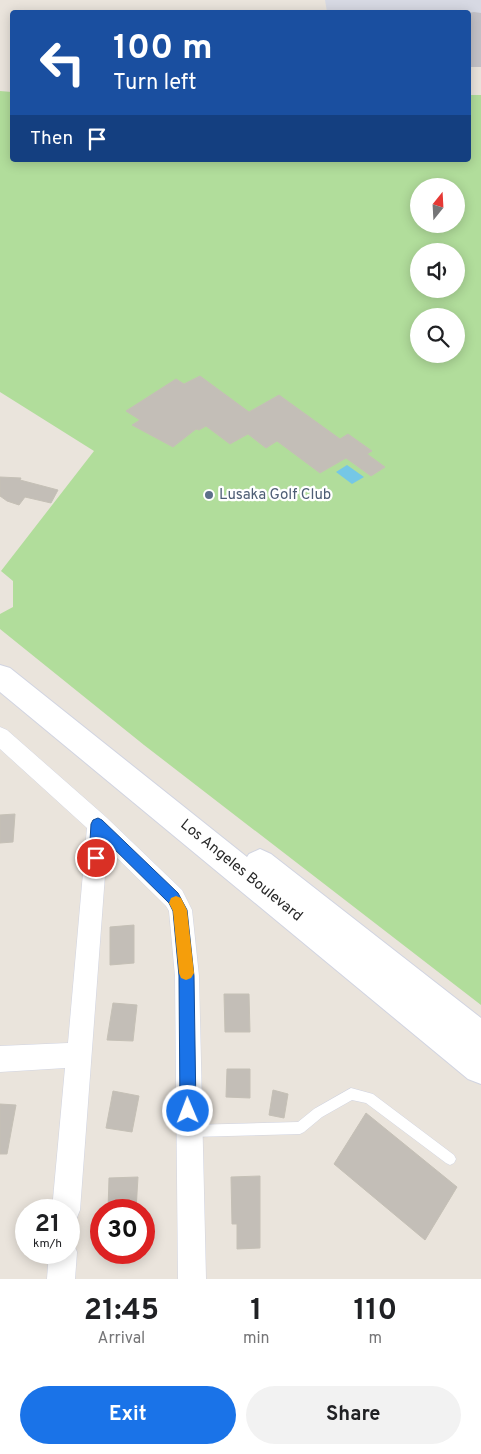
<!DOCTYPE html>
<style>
body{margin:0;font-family:Overpass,sans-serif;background:#f2f2f2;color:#202124;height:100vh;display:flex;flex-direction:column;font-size:19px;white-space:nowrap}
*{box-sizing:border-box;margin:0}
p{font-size:16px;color:#757577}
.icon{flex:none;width:28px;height:28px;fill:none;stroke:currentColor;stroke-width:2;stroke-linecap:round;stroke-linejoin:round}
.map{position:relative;height:1279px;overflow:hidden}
.panel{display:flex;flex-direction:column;background:#fff;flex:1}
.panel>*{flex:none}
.top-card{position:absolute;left:10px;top:10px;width:461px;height:152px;border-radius:5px;box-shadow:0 2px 12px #0003;background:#1a4fa0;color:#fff;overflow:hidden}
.needle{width:32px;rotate:18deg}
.controls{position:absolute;left:410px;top:178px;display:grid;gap:10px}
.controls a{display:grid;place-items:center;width:55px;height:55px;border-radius:50%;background:#fff;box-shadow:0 2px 12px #0003;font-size:25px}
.speed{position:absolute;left:15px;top:1199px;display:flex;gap:10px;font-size:25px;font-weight:700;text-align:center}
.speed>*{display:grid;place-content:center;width:65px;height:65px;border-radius:50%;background:#fff;box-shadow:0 2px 12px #0003;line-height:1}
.speed small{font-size:12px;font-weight:400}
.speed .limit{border:8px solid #d22;background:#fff;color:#111}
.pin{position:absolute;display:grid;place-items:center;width:42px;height:42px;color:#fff;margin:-21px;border:2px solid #fff;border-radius:50%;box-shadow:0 1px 5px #0007}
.me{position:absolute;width:55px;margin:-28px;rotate:359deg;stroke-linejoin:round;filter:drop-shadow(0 0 4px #0008)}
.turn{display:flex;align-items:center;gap:18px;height:105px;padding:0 20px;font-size:22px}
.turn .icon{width:65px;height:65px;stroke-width:2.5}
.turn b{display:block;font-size:35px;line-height:42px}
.then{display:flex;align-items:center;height:48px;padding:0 20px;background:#0003;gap:10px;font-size:19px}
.eta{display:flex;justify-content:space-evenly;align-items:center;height:85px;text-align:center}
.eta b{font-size:30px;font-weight:700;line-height:35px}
.action{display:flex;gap:10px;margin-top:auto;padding:10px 20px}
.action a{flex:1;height:58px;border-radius:30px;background:#1a73e8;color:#fff;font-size:20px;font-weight:700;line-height:58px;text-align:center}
.action a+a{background:#f2f2f2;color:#202124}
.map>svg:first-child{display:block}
.airport{fill:#d7d9e3}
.green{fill:#b1dd9b;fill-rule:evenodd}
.water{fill:#75c7e6}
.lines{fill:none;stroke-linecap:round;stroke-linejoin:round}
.taxiway{fill:#c4c2c7;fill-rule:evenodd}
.runway{fill:#c4c2c7;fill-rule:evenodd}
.building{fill:#c3beb7;stroke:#c5c0b6}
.service-casing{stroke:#d1d4e1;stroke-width:1}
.minor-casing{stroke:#d1d4e1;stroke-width:1}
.secondary-casing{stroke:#d1d4e1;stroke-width:2}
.service{fill:#fff;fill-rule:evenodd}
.minor{fill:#fff;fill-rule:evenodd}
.secondary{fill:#fff;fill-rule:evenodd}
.route{fill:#1a73e8;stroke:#114b97}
.slow{fill:#f59e0b}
.service-dot{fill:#5c6f8a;stroke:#fff;stroke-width:2}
.labels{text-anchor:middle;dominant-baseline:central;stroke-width:4.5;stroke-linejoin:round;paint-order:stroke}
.service-label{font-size:15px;fill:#4e5e75;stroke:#fff;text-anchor:start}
.street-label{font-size:15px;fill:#292929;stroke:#fff}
</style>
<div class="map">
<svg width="481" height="1279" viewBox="0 0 481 1279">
<rect width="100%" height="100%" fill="#eae4dc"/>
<path class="airport" d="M325 0H481V21H469V12H327Z"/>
<path class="green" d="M0 91 12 92V160H469V95H481V1005L144 745 0 629V614L13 607V581L1 571 94 451 0 392ZM419 186H456V224H419ZM419 251H456V289H419ZM419 316H456V354H419Z"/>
<path class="water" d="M347 465 364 477 352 484 336 472Z"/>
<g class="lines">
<path class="taxiway" d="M474 12 481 13V40L473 38 469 30V13Z"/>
<rect class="runway" x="469" y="33" width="12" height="34"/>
</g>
<g class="building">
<path d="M200 376 249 412 279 395 340 439 348 434 372 451 367 454 385 467 371 476 346 458 320 473 277 441 266 448 248 434 230 444 206 426 199 430 196 429 173 447 132 425 140 420 126 411 176 379 184 384Z"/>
<path d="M0 477 21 478 20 480 58 490 51 503 25 497 19 505 7 501 0 496Z"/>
<path d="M15 814 13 842 0 843V815Z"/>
<path d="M134 925V963L110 965V927Z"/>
<path d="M224 994H249L250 1032H225Z"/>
<path d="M113 1003 137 1005 133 1041 107 1040Z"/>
<path d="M227 1069H250V1098L226 1097Z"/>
<path d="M273 1090 288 1094 284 1118 269 1115Z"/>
<path d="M113 1091 139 1096 132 1132 106 1128Z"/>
<path d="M0 1104 16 1105 7 1154H0Z"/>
<path d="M366 1113 457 1187 425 1240 334 1164Z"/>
<path d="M260 1176V1248L237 1249V1224H232L231 1177Z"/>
<path d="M138 1177 136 1210H108L109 1178Z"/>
</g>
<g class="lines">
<defs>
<path id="service" d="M351 1088 373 1094 454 1155 456 1159 454 1163 450 1165 446 1163 366 1103 352 1100 322 1117 304 1132 300 1134 191 1137 187 1135 185 1131 187 1127 191 1125 298 1122 314 1109Z"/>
<g id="minor">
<path d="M0 727 7 730 106 817 182 890 192 910 199 976 206 1279H178L175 976 169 911 166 906 107 848 80 1210 76 1220 69 1223V1210H52L65 1068 0 1072V1046L68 1043 87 828 0 749Z"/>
<path d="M69 1240 73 1242 77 1252 75 1279H47L49 1252H69Z"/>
</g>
<path id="secondary" d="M0 665 10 668 247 857 249 854 260 849 271 854 481 1018V1084L468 1079 0 692Z"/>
</defs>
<use href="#service" class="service-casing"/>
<use href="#minor" class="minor-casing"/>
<use href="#secondary" class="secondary-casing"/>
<use href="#service" class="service"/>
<use href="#minor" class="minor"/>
<use href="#secondary" class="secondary"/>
</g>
<path class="route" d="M98 818 102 820 178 893 187 910 194 976 196 1111 194 1117 188 1119 182 1117 180 1111 179 976 173 911 169 903 103 838 100 863 96 865 91 863 89 858 91 824 93 820Z"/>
<path class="slow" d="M176 896 181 898 187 910 194 973 191 978 186 980 181 978 179 973 173 911 169 903 171 898Z"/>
<circle class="service-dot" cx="209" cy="495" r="5"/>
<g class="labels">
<g class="service-label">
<text x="219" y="495">Lusaka Golf Club</text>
</g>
<g class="street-label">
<text transform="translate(241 871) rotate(39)">Los Angeles Boulevard</text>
</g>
</g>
</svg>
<div class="controls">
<a><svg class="needle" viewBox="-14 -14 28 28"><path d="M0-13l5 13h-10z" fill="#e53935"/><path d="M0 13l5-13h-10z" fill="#757577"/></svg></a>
<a><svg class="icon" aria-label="sound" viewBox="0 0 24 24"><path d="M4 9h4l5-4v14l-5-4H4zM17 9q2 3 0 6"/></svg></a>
<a><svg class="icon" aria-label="search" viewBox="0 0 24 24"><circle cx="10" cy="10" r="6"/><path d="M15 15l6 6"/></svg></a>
</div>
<div class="speed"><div>21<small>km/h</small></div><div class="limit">30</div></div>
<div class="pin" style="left:96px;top:858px;background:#d93025"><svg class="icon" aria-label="arrive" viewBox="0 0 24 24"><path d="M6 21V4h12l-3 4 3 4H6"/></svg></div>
<svg class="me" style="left:188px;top:1111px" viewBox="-20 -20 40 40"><circle r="17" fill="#1a73e8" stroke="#fff" stroke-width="3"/><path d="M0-11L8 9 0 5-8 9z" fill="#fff"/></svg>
<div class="top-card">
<div class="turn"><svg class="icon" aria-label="left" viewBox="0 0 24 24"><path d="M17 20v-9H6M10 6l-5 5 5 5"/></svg><div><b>100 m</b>Turn left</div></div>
<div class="then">Then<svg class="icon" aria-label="arrive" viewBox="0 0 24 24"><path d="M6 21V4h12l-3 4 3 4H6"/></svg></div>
</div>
</div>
<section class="panel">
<div class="eta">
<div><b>21:45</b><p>Arrival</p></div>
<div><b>1</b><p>min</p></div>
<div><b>110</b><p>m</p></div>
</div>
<div class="action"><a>Exit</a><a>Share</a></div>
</section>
